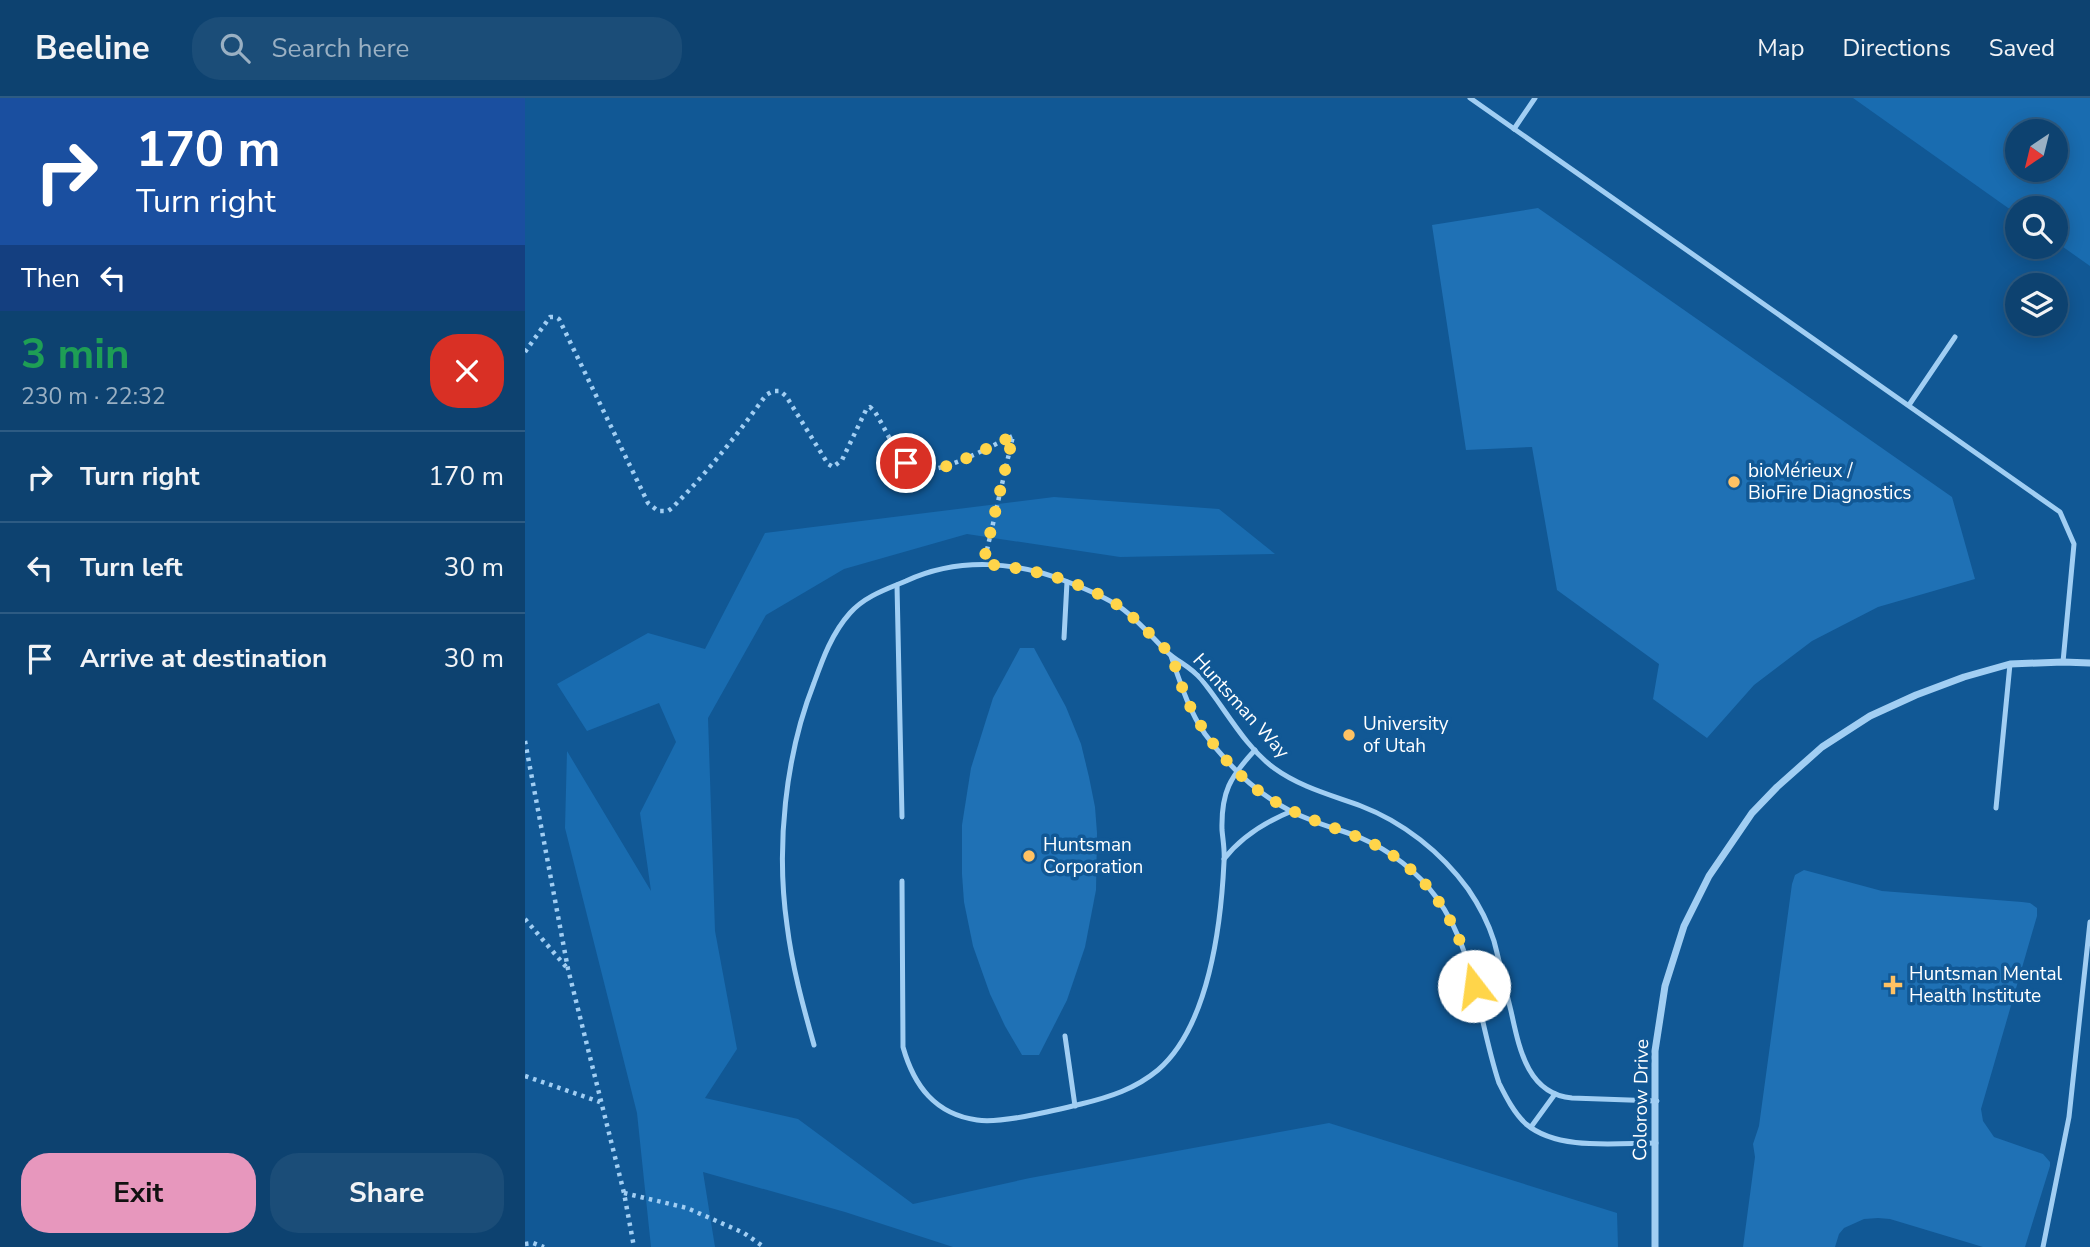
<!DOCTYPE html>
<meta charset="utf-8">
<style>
body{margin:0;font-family:"Nunito Sans",sans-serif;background:#1b4d78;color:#f1f3f6;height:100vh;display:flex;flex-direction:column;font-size:26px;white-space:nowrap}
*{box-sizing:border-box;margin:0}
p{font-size:23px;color:#9ab0c3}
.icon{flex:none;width:38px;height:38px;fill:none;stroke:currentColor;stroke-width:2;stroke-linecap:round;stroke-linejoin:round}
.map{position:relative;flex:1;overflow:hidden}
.side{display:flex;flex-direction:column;background:#0d4270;width:525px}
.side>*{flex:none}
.guide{background:#1a4fa0;color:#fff;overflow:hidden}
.needle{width:46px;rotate:215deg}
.controls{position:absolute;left:1480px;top:21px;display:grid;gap:14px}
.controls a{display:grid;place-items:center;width:63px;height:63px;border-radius:50%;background:#0d4270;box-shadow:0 4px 18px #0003,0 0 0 2px #2d5b83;font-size:35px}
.pin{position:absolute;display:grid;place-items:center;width:60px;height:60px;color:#fff;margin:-30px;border:4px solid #fff;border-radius:50%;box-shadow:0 2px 7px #0007}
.me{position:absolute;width:77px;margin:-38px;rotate:345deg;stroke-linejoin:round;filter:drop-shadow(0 0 5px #0008)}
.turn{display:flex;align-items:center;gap:24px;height:147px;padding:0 21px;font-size:32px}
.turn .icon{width:91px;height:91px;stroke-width:2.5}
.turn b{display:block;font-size:49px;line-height:60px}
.then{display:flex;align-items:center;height:66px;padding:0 21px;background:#0003;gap:14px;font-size:26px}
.round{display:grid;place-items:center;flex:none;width:74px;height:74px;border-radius:28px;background:#1b4d78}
.overview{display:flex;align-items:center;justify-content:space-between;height:119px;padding:0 21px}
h1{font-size:42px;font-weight:700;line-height:52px;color:#1e9e55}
.primary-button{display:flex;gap:14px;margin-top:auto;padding:14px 21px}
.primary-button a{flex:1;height:80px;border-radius:28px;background:#e797bd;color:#111;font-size:28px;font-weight:700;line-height:80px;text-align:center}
.primary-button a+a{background:#1b4d78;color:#f1f3f6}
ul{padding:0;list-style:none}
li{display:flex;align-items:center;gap:21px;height:91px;padding:0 21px;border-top:2px solid #2d5b83}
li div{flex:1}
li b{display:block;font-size:26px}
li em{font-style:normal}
header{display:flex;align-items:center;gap:42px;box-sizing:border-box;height:98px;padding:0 35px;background:#0d4270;border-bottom:2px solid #2d5b83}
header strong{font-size:33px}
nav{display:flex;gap:38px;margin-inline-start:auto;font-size:24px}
.search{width:490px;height:63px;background:#1b4d78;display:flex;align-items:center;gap:18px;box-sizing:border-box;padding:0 24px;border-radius:28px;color:#9ab0c3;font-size:26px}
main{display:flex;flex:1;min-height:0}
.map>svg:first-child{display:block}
.green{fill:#196cb0;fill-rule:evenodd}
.building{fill:#1f71b5}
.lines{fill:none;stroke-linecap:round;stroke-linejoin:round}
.path{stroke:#a1cef3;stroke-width:4.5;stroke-dasharray:3.5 5;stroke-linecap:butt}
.lane{stroke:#a1cef3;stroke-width:5}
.street{stroke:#a1cef3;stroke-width:7}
.route{stroke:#ffd54a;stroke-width:12;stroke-dasharray:0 21.6}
.poi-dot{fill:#ffc263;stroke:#115895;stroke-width:2.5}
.labels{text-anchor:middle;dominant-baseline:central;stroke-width:7;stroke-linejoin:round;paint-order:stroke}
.poi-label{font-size:19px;fill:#fff;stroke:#115895;text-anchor:start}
.street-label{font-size:19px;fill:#fff;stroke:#115895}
</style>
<header>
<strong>Beeline</strong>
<div class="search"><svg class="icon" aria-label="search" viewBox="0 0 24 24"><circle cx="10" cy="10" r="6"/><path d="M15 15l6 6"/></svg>Search here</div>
<nav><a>Map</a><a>Directions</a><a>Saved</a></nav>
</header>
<main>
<section class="side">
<div class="guide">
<div class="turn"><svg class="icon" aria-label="right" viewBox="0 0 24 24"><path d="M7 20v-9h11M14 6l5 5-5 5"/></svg><div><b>170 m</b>Turn right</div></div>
<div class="then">Then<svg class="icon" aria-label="left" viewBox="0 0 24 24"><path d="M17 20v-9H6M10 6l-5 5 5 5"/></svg></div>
</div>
<div class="overview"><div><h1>3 min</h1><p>230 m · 22:32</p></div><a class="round" style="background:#d93025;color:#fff"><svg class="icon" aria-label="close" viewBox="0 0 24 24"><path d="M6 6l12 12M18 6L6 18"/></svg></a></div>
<ul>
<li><svg class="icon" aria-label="right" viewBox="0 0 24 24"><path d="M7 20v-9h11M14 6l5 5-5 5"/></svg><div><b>Turn right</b></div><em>170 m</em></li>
<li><svg class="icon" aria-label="left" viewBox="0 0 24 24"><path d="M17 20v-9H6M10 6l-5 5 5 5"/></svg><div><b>Turn left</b></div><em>30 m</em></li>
<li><svg class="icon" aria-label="arrive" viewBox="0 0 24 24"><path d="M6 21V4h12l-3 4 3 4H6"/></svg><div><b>Arrive at destination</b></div><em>30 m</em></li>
</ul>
<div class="primary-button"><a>Exit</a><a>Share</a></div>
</section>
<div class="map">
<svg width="1565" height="1149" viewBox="0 0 1565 1149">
<rect width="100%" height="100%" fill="#115895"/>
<g class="green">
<path d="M1328 0H1565V168L1531 144V110H1493V117ZM1493 33H1531V72H1493Z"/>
<path d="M529 399 694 411 750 456 595 459 442 436 319 471 241 517 183 620 190 833 212 951 180 1000 273 1021 388 1106 505 1080 804 1025 1092 1115 1093 1149H428L320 1114 178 1074 190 1149H126L112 1015 40 730 42 653 126 793 115 715 151 644 134 605 62 633 32 586 123 535 180 551 240 435Z"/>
</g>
<g class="building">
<path d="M1013 110 1427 399 1450 481 1353 509 1287 543 1229 587 1182 640 1128 601 1134 566 1032 492 1007 349 941 352 907 127Z"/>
<path d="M495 550H509L541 609 556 646 564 679 570 709 572 735 571 792 560 849 542 902 514 957H497L480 928 465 896 448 848 439 804 437 776V727L446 670 468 600Z"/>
<path d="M1279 772 1357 793 1497 804 1505 805 1512 810V818L1456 1011 1458 1023 1469 1039 1518 1056 1525 1064V1068L1500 1149H1458L1365 1121 1353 1120 1339 1121 1319 1130 1314 1136 1310 1149H1218L1230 1059 1228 1046 1234 1028 1267 786 1270 777Z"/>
</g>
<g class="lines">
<g class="path">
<path d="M0 254 25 219H31L34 221 123 405 133 413H143L147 410C182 375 212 337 241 297L248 293H255L261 298 303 366 308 369 317 362 341 312 345 309 350 314C360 330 369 352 382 366 401 387 466 347 488 338"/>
<path d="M462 452 488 338"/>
<path d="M0 643 43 871 99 1095 109 1149"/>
<path d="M0 821 42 870"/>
<path d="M0 978 75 1004"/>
<path d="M99 1095 162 1110 219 1135 239 1149"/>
<path d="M0 1146 8 1145 19 1149"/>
</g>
<g class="lane">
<path d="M945 0 1535 414 1549 446 1538 564"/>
<path d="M989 31 1010 0"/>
<path d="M1384 307 1430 239"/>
<path d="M372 487 377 719"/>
<path d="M539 540 542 484"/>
<path d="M646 558C655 584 664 613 680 636 707 673 743 706 786 722 802 729 820 733 836 740 864 752 893 774 911 799 951 853 953 922 974 985 981 999 989 1015 1001 1026 1033 1053 1091 1045 1131 1045"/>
<path d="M1471 710 1485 566"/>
<path d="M699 761C717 738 740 724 767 713"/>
<path d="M377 783 378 949C389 988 410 1016 452 1022 476 1026 531 1012 556 1006 585 999 610 991 633 972 684 928 696 827 699 764 700 753 698 743 697 732 696 694 705 679 730 652"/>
<path d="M540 938 550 1008"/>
<path d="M289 947C278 908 267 868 262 827 251 750 260 658 289 585 298 560 307 535 325 515 340 498 362 491 381 483 433 459 492 463 543 484 561 491 580 499 595 509 613 522 627 539 642 554 653 564 666 569 676 581 700 610 719 648 749 670 775 689 806 697 836 708 878 724 916 754 943 791 954 807 963 824 969 843 975 866 980 889 986 913 994 949 1002 996 1047 1000L1132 1003"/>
<path d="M1006 1029 1030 996"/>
<path d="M1518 1149 1544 1019 1565 824"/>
</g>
<path class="street" d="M1130 1149V953L1140 888 1159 828 1184 778 1227 715 1252 689 1297 649 1345 618 1391 597 1439 579 1485 566 1538 564 1565 565"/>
</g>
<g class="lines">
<path class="route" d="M381 365C386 370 392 374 400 373 424 372 465 348 488 338L458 466C505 470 555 482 594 508 604 515 613 524 622 533 630 541 642 550 647 561 653 573 656 588 661 600 676 632 698 662 724 685 756 713 795 724 833 739 899 765 934 822 949 888"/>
</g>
<g class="poi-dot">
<circle cx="1209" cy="384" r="7"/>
<circle cx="824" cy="637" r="7"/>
<circle cx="504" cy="758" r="7"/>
<path d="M1364.5 876.5h7v7h7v7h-7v7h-7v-7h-7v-7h7z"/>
</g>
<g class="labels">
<g class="poi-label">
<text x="1223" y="373">bioMérieux /<tspan x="1223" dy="22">BioFire Diagnostics</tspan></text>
<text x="838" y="626">University<tspan x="838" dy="22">of Utah</tspan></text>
<text x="518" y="747">Huntsman<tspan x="518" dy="22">Corporation</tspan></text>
<text x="1384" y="876">Huntsman Mental<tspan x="1384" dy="22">Health Institute</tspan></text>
</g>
<g class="street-label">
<text transform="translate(716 608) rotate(48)">Huntsman Way</text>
<text transform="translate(1116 1002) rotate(-89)">Colorow Drive</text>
</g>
</g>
</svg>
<div class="controls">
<a><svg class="needle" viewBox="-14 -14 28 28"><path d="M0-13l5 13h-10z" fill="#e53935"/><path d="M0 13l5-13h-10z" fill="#9ab0c3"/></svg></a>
<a><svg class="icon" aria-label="search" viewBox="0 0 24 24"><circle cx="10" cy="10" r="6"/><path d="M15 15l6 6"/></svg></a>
<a><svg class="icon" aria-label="layers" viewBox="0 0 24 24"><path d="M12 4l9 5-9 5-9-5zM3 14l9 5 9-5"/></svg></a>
</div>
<div class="pin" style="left:381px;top:365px;background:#d93025"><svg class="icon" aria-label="arrive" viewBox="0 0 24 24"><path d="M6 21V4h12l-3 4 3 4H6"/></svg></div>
<svg class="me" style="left:949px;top:888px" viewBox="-20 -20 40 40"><circle r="19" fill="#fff"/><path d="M0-13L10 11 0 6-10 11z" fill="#ffd54a"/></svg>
</div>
</main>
